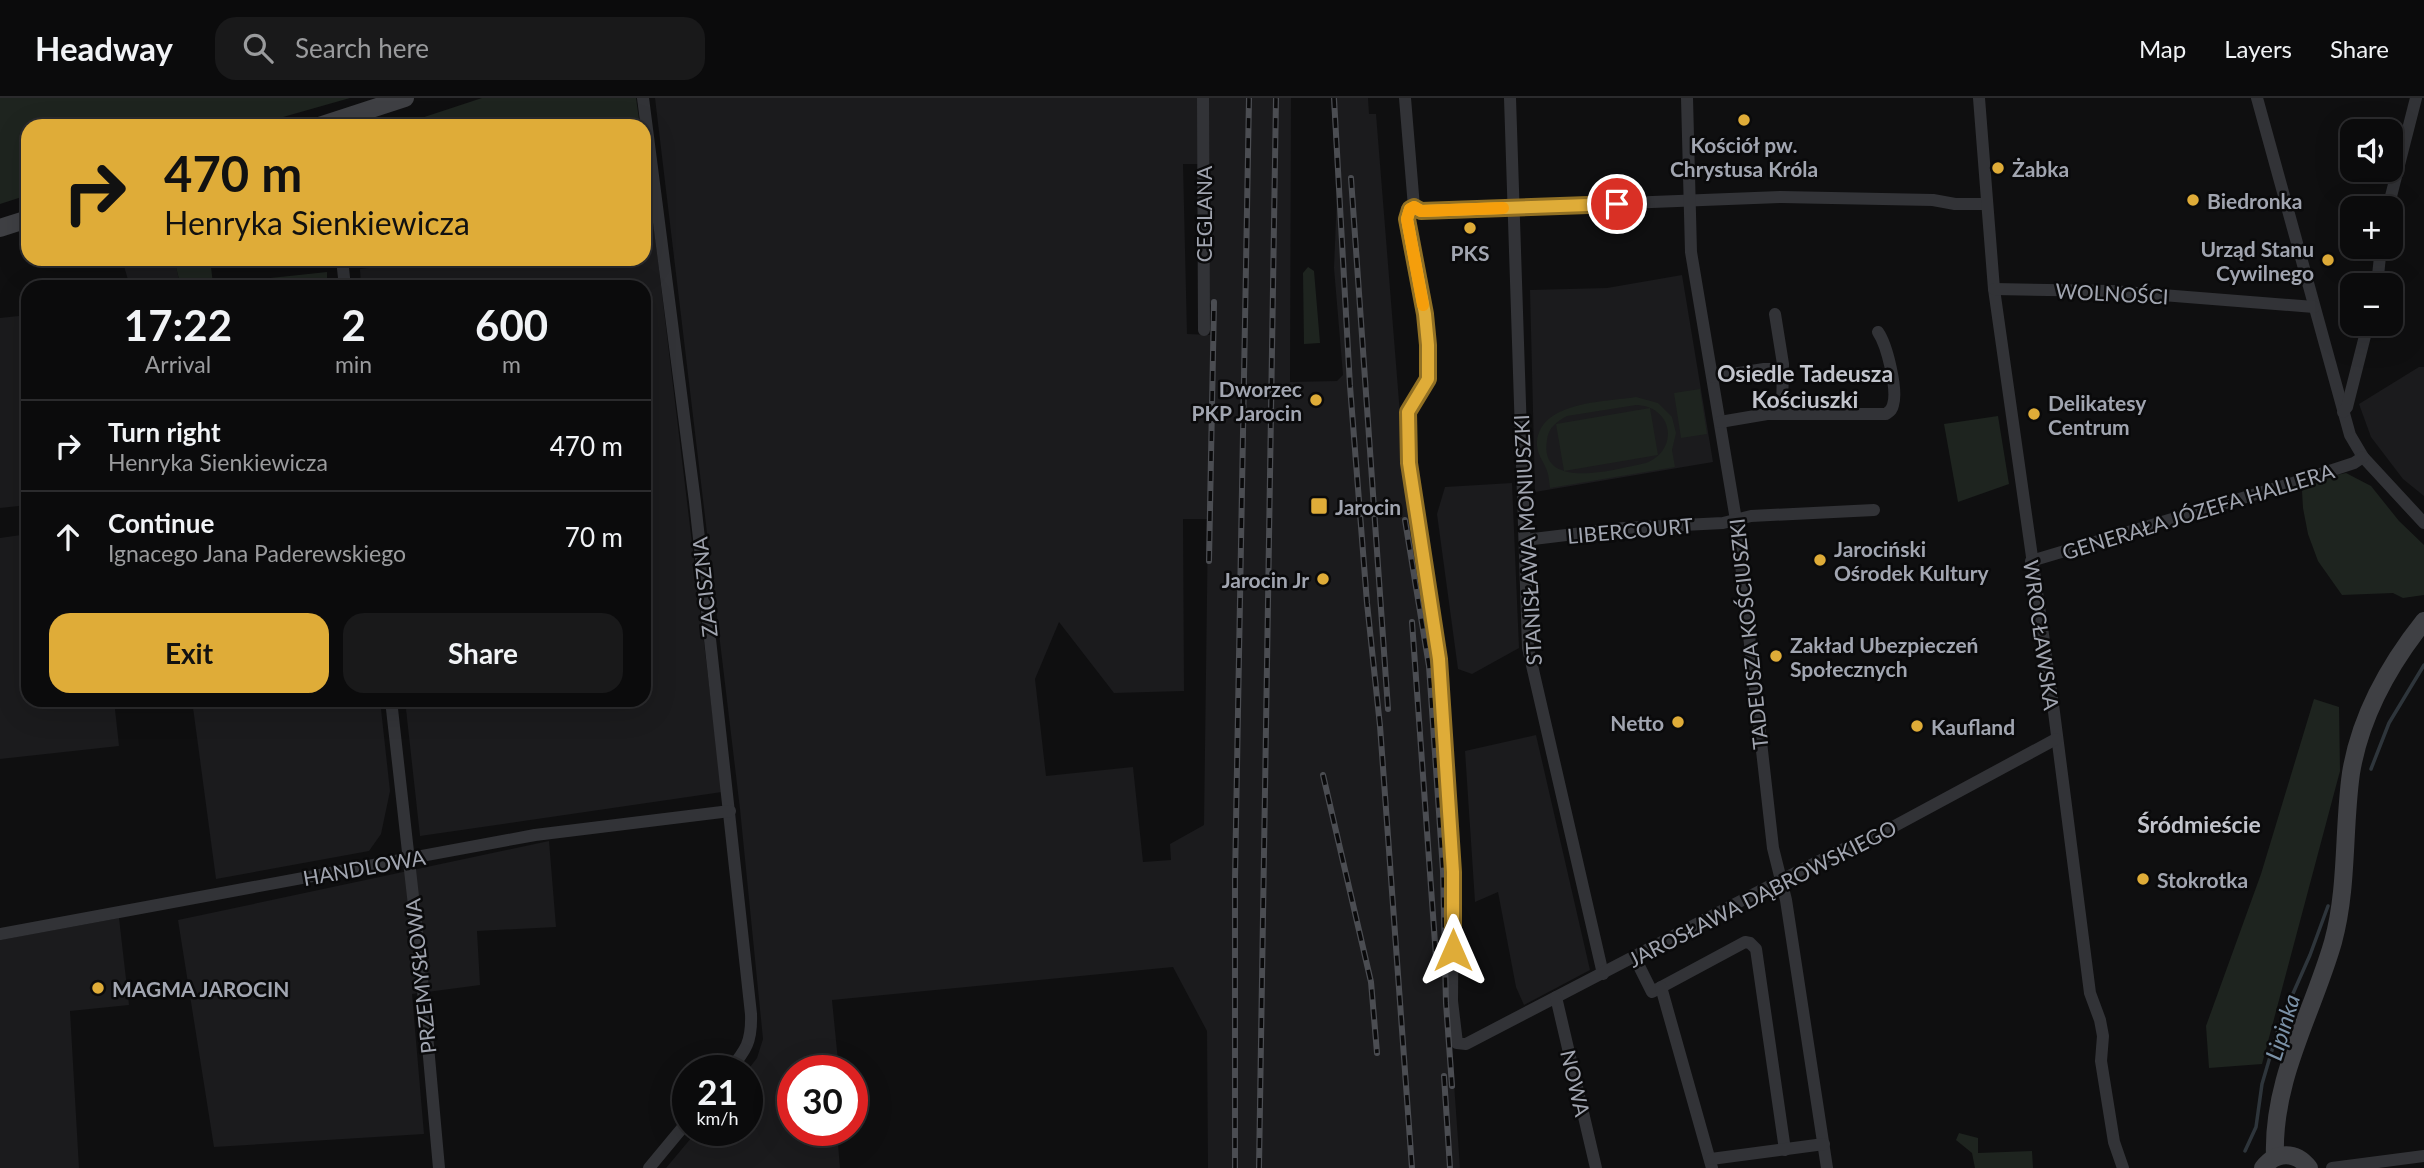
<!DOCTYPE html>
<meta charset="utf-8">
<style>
body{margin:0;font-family:Lato,sans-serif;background:#19191a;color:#f1f3f6;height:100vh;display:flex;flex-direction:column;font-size:26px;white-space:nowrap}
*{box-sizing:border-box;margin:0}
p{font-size:23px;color:#9a9b9d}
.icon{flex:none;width:38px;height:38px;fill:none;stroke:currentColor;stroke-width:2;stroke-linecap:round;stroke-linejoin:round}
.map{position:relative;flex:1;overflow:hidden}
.details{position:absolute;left:21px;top:182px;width:630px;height:427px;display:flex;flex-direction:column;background:#0b0b0c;border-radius:21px;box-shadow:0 7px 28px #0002,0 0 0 2px #2b2b2d}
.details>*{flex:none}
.top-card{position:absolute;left:21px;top:21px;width:630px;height:147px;border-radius:21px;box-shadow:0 7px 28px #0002,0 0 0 2px #2b2b2d;background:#dfac38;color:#111;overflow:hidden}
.buttons{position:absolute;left:2340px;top:21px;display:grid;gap:14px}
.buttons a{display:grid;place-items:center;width:63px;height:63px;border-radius:14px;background:#0b0b0c;box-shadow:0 7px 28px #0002,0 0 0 2px #2b2b2d;font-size:35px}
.speed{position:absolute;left:672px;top:957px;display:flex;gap:14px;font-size:35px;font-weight:700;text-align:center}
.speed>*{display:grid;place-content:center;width:91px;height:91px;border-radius:50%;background:#0b0b0c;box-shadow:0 7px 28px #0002,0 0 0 2px #2b2b2d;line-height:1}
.speed small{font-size:18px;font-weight:400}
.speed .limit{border:10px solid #d22;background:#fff;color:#111}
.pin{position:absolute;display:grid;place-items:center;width:60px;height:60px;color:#fff;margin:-30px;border:4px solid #fff;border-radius:50%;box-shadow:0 2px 7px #0007}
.me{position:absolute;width:77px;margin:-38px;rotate:0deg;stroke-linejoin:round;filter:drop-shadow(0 0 5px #0008)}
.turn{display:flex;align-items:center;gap:24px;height:147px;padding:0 28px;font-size:32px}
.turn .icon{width:91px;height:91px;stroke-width:2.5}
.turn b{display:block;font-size:49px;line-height:60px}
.eta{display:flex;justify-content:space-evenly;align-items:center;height:119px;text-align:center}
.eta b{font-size:42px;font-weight:700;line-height:49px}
.primary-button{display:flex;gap:14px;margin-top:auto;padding:14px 28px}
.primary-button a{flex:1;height:80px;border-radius:21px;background:#dfac38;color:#111;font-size:28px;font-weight:700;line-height:80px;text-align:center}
.primary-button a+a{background:#19191a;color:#f1f3f6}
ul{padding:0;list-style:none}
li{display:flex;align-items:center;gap:21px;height:91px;padding:0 28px;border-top:2px solid #2b2b2d}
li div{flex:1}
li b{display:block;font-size:26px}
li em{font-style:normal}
header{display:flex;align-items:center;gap:42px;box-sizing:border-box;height:98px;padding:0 35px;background:#0b0b0c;border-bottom:2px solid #2b2b2d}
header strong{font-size:33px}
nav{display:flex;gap:38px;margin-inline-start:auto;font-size:24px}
.search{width:490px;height:63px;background:#19191a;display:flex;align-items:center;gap:18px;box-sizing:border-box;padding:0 24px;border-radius:21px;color:#9a9b9d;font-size:26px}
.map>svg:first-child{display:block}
.built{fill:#1b1b1d;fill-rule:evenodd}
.green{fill:#1e241f;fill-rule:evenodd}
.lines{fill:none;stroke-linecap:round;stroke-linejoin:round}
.stream{stroke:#2e353b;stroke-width:3.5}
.street{stroke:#323337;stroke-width:12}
.secondary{stroke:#3f4044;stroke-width:18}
.rail-casing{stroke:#4b4d52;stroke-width:6}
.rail{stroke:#0a0a0b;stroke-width:3.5;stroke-dasharray:10;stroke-linecap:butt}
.route-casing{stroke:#917024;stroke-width:18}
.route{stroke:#dfac38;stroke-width:12}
.slow{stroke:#f59e0b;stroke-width:12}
.poi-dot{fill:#dfac38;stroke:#0a0a0b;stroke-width:2.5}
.labels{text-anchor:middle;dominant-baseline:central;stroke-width:5;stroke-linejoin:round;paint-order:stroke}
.poi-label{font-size:21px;font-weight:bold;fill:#a1a5b0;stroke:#0a0a0b;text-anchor:start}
.street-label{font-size:21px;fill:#a1a5b0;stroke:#0a0a0b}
.neighbourhood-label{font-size:23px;font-weight:bold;fill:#c2c4cc;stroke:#0a0a0b}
.water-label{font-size:23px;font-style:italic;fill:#7b92a8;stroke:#0a0a0b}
</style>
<header>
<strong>Headway</strong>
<div class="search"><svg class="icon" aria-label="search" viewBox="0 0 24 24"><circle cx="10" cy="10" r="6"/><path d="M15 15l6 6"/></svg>Search here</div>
<nav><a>Map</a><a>Layers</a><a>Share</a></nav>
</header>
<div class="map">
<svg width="2424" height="1070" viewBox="0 0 2424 1070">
<rect width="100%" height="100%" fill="#0f0f10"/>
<g class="built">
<path d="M655 0H1291L1290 284 1337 283 1343 277 1334 170 1337 96 1331 0H1368L1369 16H1376L1404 366 1414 450 1431 556 1447 779V886L1460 1070H1208L1207 933 1173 869 832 902 839 973H793V1032L837 1033 840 1070H666L697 1033 747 1032V973L757 960 763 941 740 711ZM1183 66H1207L1208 203 1211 207V237L1187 236ZM1183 421H1208L1204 727 1170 746 1171 762 1143 764 1133 669 1046 678 1035 581 1059 524 1114 595 1184 593Z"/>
<path d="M652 113 722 694 420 738 405 602H644V189H361L360 171 451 161H644V114Z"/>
<path d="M122 161H174L181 189H130Z"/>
<path d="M1682 177 1713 364 1535 394 1530 192 1607 190Z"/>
<path d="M28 217V407L0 410V220Z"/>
<path d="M2419 269H2424V398L2403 381 2371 339 2359 306Z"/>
<path d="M1512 385 1519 550 1472 576 1458 571 1437 416 1445 389Z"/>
<path d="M28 436V602H114L119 648 0 661V440Z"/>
<path d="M192 602H380L390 693 381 736 369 753 216 781Z"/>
<path d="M1536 637 1590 872 1524 907 1516 889 1498 794 1475 804 1465 653Z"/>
<path d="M549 743 556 829 477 833 480 887 412 896 424 1036 214 1049 178 822Z"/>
<path d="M119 820 129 907 70 913 79 1070H0V842Z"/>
</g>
<g class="green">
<path d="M0 0H350L251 28H28V97L0 106Z"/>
<path d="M482 0H636L640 28H397Z"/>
<path d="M174 161H210L213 186 327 174V185L285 189H181Z"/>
<path d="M1308 169 1314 173 1320 245 1304 246 1303 175Z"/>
<path d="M1700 291 1707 336 1681 340 1674 295Z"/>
<path d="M1636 299 1658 305 1672 319 1676 335 1672 352 1675 369 1550 390C1549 384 1549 378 1547 373 1544 364 1538 358 1537 348 1536 303 1605 304 1636 299ZM1636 307C1673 308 1680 352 1646 365 1620 370 1538 395 1547 342 1548 330 1557 323 1567 318Z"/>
<path d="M1650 310 1658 357 1564 373 1556 326Z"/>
<path d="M1998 318 2009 386 1958 404 1944 326Z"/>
<path d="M2346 375 2371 388 2399 423 2424 447V497L2403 500 2393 495 2342 497 2318 463 2308 436 2303 410 2302 393 2309 383Z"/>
<path d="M2314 601 2339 609 2340 673 2262 966 2209 970 2206 928 2261 776Z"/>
<path d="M1959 1035 1978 1040V1055L2032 1053 2033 1070H1975L1972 1055 1956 1042Z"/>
</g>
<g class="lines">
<g class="stream">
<path d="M2371 671 2389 625 2424 567"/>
<path d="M2245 1053 2256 1029 2262 986 2280 925 2310 857 2328 808"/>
</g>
<g class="street">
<path d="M643 0 695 404 751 916C752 944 746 952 729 973"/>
<path d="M1203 0 1204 232"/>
<path d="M1405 0 1414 109 1421 113 1781 99 1933 102 1955 106H1987"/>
<path d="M1510 0 1528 550 1603 876"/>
<path d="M1687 0 1691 154 1736 422 1773 750 1786 802 1827 1070"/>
<path d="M1979 0 1994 191 2054 614 2090 895 2100 922 2103 938 2101 963 2114 1044 2123 1070"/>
<path d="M2257 0 2350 337 2363 359 2424 425"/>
<path d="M1414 109 1410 111 1407 121 1425 216 1428 247V281L1408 314 1409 365 1439 561 1453 774 1452 903 1457 945 1466 946 1781 782 1841 752 1878 737 2056 641"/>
<path d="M2388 110 2416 0"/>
<path d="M342 161 345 189"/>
<path d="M2377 187 2381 149"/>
<path d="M1994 191 2112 193 2314 209"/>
<path d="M1775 216 1783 266 1782 315"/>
<path d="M1713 279 1764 271H1783"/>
<path d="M2343 314 2347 309 2368 226"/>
<path d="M1720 324 1767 316H1886C1890 313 1892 312 1893 307 1898 292 1887 247 1878 234"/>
<path d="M1525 442 1624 430 1723 425 1751 418 1874 412"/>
<path d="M2031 463 2293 385 2354 365 2363 359"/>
<path d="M391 602 421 870 439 1070"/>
<path d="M0 836 535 737 730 713"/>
<path d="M1635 860 1652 894 1745 844 1750 845 1756 851 1785 1052"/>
<path d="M1661 889 1712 1070"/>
<path d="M1556 899 1596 1070"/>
<path d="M1711 1061 1824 1046"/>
<path d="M649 1070 688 1023"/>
<path d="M2332 1070 2424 1058"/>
</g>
<g class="secondary">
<path d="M319 28 405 0"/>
<path d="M0 130 28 121"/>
<path d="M2275 1059C2272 981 2312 917 2333 844 2348 789 2343 732 2351 675 2360 620 2389 567 2424 523"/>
<path d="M2263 1070C2276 1053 2296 1053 2309 1070"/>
</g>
<defs>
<g id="rail">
<path d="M1334 0 1350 288 1367 505 1380 628 1412 1070"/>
<path d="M1351 80 1388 611"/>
<path d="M1405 422 1429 568 1443 773 1446 905 1452 988"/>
<path d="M1209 463 1214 204"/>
<path d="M1412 524 1436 859"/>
<path d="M1323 677 1371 884 1377 955"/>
<path d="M1444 978 1450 1070"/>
<path d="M1235 1070V781L1249 0"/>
<path d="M1259 1070 1276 0"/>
</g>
</defs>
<use href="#rail" class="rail-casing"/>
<use href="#rail" class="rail"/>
</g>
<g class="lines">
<defs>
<path id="route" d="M1453 852V774L1439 561 1409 365 1408 314 1428 281V247L1425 216 1407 121 1410 111 1414 109 1421 113 1617 106"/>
</defs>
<use href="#route" class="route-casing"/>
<use href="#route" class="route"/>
<path class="slow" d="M1423 207 1407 121 1410 111 1414 109 1421 113 1503 110"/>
</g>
<g class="poi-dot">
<circle cx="1744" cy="22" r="7"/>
<circle cx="1998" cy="70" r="7"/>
<circle cx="2193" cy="102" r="7"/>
<circle cx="1470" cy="130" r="7"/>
<circle cx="2328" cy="162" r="7"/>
<circle cx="1316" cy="302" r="7"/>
<circle cx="2034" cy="316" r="7"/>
<rect x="1310" y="399" width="18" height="18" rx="3.5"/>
<circle cx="1820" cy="462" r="7"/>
<circle cx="1323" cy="481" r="7"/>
<circle cx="1776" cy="558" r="7"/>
<circle cx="1678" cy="624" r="7"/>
<circle cx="1917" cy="628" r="7"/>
<circle cx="2143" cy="781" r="7"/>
<circle cx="98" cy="890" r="7"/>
</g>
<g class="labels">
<g class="poi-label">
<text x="1744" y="46" text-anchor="middle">Kościół pw.<tspan x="1744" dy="24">Chrystusa Króla</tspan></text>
<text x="2012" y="70">Żabka</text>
<text x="2207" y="102">Biedronka</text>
<text x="2314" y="150" text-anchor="end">Urząd Stanu<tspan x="2314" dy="24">Cywilnego</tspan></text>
<text x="1470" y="154" text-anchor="middle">PKS</text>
<text x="1302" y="290" text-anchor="end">Dworzec<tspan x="1302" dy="24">PKP Jarocin</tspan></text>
<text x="2048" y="304">Delikatesy<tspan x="2048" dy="24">Centrum</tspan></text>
<text x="1335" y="408">Jarocin</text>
<text x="1834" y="450">Jarociński<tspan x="1834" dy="24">Ośrodek Kultury</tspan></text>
<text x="1309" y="481" text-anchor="end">Jarocin Jr</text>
<text x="1790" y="546">Zakład Ubezpieczeń<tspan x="1790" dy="24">Społecznych</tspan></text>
<text x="1664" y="624" text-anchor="end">Netto</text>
<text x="1931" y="628">Kaufland</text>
<text x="2157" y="781">Stokrotka</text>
<text x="112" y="890">MAGMA JAROCIN</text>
</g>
<g class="street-label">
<text transform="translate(1203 116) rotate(-90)">CEGLANA</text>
<text transform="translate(2112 195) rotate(3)">WOLNOŚCI</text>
<text transform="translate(2198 413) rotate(-17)">GENERAŁA JÓZEFA HALLERA</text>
<text transform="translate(1630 432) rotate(-5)">LIBERCOURT</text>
<text transform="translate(1527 442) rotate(-93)">STANISŁAWA MONIUSZKI</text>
<text transform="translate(704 489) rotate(-96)">ZACISZNA</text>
<text transform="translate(1748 536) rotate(-96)">TADEUSZA KOŚCIUSZKI</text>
<text transform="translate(2042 537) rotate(82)">WROCŁAWSKA</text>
<text transform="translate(364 769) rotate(-10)">HANDLOWA</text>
<text transform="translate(1762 795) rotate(-27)">JAROSŁAWA DĄBROWSKIEGO</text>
<text transform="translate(420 878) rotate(-96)">PRZEMYSŁOWA</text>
<text transform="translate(1576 985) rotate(77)">NOWA</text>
</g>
<g class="neighbourhood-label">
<text x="1805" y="275">Osiedle Tadeusza<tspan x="1805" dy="26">Kościuszki</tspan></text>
<text x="2199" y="726">Śródmieście</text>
</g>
<g class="water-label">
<text transform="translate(2282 929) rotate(-73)">Lipinka</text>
</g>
</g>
</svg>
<div class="buttons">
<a><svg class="icon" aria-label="sound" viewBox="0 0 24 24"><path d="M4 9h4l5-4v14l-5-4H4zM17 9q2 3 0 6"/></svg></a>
<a>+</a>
<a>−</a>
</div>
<div class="speed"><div>21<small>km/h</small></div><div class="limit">30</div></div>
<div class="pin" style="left:1617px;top:106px;background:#d93025"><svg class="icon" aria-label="arrive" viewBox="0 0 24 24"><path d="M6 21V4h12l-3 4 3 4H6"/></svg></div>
<svg class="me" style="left:1453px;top:852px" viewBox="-20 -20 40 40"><path d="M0-17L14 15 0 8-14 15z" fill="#dfac38" stroke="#fff" stroke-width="4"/></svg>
<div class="top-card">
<div class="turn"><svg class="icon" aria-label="right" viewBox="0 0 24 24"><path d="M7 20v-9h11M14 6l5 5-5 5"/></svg><div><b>470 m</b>Henryka Sienkiewicza</div></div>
</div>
<section class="details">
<div class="eta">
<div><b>17:22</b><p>Arrival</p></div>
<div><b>2</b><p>min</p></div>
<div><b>600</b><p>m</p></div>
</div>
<ul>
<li><svg class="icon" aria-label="right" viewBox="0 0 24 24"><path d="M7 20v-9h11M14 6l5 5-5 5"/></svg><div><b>Turn right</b><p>Henryka Sienkiewicza</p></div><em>470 m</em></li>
<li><svg class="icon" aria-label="ahead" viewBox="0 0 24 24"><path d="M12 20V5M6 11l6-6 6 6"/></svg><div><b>Continue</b><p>Ignacego Jana Paderewskiego</p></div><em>70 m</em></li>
</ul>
<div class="primary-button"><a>Exit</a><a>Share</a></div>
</section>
</div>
